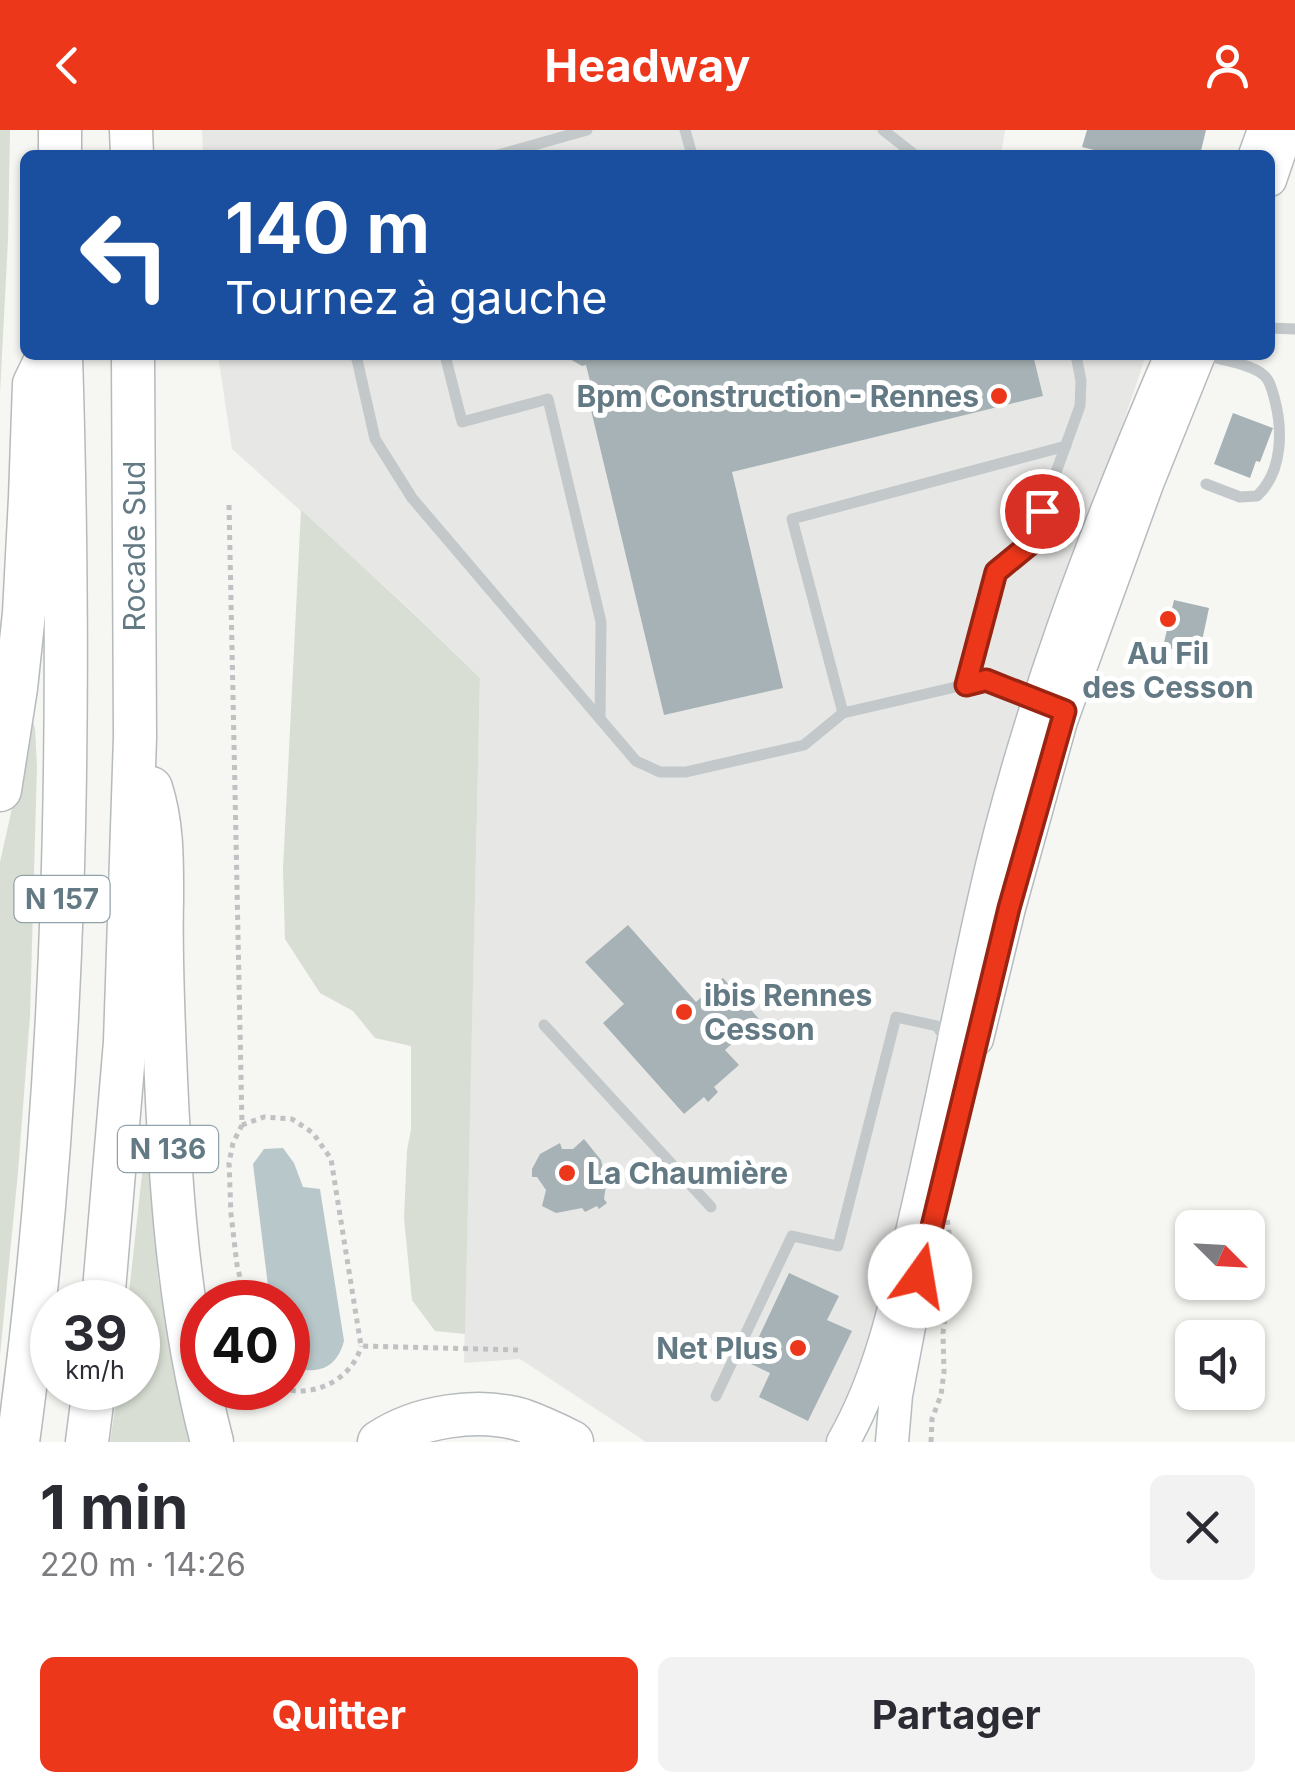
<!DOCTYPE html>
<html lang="fr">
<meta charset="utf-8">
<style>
body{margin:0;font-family:Inter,sans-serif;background:#f2f2f3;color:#2b2b33;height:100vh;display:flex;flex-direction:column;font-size:38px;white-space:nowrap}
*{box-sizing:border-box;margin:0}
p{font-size:32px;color:#7c7c81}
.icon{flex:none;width:55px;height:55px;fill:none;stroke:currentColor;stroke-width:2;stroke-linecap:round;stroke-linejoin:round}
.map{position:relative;height:1312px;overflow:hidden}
.details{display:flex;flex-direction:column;background:#fff;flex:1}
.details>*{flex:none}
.top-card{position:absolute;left:20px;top:20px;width:1255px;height:210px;border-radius:15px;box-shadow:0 2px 8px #0004;background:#1a4fa0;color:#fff;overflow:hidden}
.needle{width:65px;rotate:114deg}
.tools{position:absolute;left:1175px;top:1080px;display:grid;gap:20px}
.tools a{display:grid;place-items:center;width:90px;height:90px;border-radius:15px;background:#fff;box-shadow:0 2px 8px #0004;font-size:50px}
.speed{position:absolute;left:30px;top:1150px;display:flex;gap:20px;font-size:50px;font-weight:700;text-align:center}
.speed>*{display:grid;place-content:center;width:130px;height:130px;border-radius:50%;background:#fff;box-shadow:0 2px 8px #0004;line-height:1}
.speed small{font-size:25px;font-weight:400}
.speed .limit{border:15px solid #d22;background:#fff;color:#111}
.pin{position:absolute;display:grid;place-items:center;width:85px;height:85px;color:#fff;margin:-42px;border:5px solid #fff;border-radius:50%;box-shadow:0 2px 10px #0007}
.me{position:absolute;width:110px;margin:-55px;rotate:13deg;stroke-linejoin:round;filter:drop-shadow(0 0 8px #0008)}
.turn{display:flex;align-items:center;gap:35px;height:210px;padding:0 40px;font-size:45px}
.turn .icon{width:130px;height:130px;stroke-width:2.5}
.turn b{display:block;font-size:70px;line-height:85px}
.round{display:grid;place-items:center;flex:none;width:105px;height:105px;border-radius:15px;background:#f2f2f3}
.head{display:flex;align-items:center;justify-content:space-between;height:170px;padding:0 40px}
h1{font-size:60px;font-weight:700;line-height:75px}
.primary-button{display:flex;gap:20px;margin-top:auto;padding:20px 40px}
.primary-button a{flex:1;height:115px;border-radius:15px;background:#ed371b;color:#fff;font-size:40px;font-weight:700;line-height:115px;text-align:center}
.primary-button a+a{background:#f2f2f3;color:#2b2b33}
header{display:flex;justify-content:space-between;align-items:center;height:130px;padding:0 40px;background:#ed371b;color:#fff;font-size:45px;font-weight:700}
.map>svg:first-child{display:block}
.built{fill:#e7e8e6}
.green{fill:#d8ded3}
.water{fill:#b8c7c9}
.building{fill:#a7b2b6}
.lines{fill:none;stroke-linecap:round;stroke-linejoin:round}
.secondary-casing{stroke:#b5bcbf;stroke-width:35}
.highway-casing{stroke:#b5babc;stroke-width:45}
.path{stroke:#bfc1c3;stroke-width:5;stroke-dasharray:5 5;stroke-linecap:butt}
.lane{stroke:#c3c8ca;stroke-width:11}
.secondary{stroke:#fff;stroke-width:32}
.highway{stroke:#fff;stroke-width:42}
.route-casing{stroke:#9a2412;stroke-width:25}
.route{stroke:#ed371b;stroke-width:18}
.poi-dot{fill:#ed371b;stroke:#fff;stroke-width:4}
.labels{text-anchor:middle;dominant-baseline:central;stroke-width:10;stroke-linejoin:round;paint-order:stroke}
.shield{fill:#fff;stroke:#92a2aa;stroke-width:2.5}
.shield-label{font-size:28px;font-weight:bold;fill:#637a85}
.poi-label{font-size:30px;font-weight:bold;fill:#637a85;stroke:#fff;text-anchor:end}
.street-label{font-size:30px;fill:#637a85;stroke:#fff}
</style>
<header><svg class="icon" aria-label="back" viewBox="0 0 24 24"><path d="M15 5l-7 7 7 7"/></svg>Headway<svg class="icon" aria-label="person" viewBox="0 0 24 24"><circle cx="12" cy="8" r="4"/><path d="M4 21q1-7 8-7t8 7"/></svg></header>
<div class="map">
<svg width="1295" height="1312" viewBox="0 0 1295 1312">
<rect width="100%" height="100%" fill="#f6f6f2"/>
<g class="built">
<path d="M202 0H1005L1001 25H203Z"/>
<path d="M218 225H1146L1116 314 1086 388 985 709 873 1215 831 1312H646L520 1229 464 1233 480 548 412 481 232 319Z"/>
</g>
<g class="green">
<path d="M0 0H10L8 110 0 262Z"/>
<path d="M301 380 412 482 480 548 465 1204 435 1201 412 1170 404 1088 407 1020 411 1000V916L375 908 353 881 320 863 285 809 283 739Z"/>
<path d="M32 589 35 598 37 636 30 886 18 1042 0 1225V732Z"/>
<path d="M144 1026H149L158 1148 171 1226 190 1312H110L118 1258H138V1172H128Z"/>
</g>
<path class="water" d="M283 1018 294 1033 303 1057 320 1059 344 1211C336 1241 315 1245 288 1236V1172H270L253 1034 264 1019Z"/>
<g class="building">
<path d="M1087 0H1206L1200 25H1139L1128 22 1127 25H1114L1082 17Z"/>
<path d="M563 225H1033L1043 266 732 342 783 558 664 585 591 280 597 279 586 235 582 236Z"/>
<path d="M1233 283 1273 298 1260 332 1256 331 1250 348 1214 334Z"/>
<path d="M1174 470 1209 478 1199 525 1163 517Z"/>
<path d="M628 795 696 872 723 848 759 889 725 920 739 935 714 957 718 962 708 972 704 967 684 984 603 893 624 874 585 832Z"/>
<path d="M584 1009 601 1030 603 1039 602 1053 606 1055 604 1069 607 1073 599 1079 597 1076 585 1082 582 1078 556 1083 542 1076 546 1060 537 1047H532V1039L540 1024 560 1013 562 1019H573Z"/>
<path d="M789 1143 839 1166 827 1190 852 1201 808 1291 759 1267 770 1243 747 1232Z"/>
</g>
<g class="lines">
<defs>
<g id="secondary">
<path d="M1255 25 1264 0"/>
<path d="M1270 50 1287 0"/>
<path d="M977 909 1009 778 1061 591 1147 354 1199 225"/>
<path d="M843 1312C882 1244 898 1165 915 1089 940 983 960 876 984 770 1026 582 1095 402 1171 225"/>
<path d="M892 1312 896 1265 911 1186"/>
</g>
<g id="highway">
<path d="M60 0V25"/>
<path d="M131 0 132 25"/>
<path d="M151 658C163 695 162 733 162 771 161 805 162 838 163 871 168 1020 174 1167 212 1312"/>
<path d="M0 660 16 558 24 483 30 368 34 254 48 225"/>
<path d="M103 1172 125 912 135 607 133 225"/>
<path d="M18 1312C67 952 72 587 61 225"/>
<path d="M87 1312 94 1258"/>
<path d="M379 1312C418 1286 478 1277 522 1290 539 1296 556 1304 572 1312"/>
</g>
</defs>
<use href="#secondary" class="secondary-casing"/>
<use href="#highway" class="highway-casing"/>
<g class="path">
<path d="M229 375 242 995 264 987 292 989 313 1003 331 1029 361 1216 518 1220"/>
<path d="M242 995 233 1013 229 1033 231 1084 237 1135 246 1172"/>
<path d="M281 1258C313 1269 353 1249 361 1216"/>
<path d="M931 1312 932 1289 941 1265 944 1242 943 1203 953 1134 947 1088"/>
</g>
<g class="lane">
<path d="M685 0 692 25"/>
<path d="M883 0 915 25"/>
<path d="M498 25 587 0"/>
<path d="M1270 198 1295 199"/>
<path d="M356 225 375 309 412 368 636 631 660 642H686L804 615 843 583 986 550 1038 570"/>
<path d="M445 225 462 292 548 269 601 492 600 589"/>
<path d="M1204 225C1221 230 1243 232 1258 241 1269 247 1271 256 1274 267 1283 299 1283 342 1257 366L1240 367 1206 354"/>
<path d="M966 555 995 442 1030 414 1080 276 1081 251 1076 225"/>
<path d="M843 583 792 389 1066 316"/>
<path d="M544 895 711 1077"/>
<path d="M716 1266 792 1106 838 1116 896 887 937 896 948 913"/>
</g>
<use href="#secondary" class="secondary"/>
<use href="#highway" class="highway"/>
</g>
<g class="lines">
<defs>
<path id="route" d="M920 1146 1009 778 1065 581 986 550 966 555 996 442 1030 414 1042 381"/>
</defs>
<use href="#route" class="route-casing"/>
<use href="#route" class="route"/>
</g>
<g class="poi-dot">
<circle cx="999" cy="266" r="10"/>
<circle cx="1168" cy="489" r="10"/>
<circle cx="684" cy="882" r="10"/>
<circle cx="567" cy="1043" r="10"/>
<circle cx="798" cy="1218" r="10"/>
</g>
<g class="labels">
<g class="shield">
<rect x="14.5" y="746" width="95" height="46" rx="8"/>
<rect x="118" y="996" width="100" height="46" rx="8"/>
</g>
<g class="shield-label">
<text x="62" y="769">N 157</text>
<text x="168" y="1019">N 136</text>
</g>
<g class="poi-label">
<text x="979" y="266">Bpm Construction - Rennes</text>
<text x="1168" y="523" text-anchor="middle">Au Fil<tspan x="1168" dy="34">des Cesson</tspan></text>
<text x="704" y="865" text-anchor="start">ibis Rennes<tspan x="704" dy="34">Cesson</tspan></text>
<text x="587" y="1043" text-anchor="start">La Chaumière</text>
<text x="778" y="1218">Net Plus</text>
</g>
<g class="street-label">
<text transform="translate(134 416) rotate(-90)">Rocade Sud</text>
</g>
</g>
</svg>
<div class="tools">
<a><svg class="needle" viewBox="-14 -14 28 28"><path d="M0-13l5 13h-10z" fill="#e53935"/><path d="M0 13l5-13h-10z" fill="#7c7c81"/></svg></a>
<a><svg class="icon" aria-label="sound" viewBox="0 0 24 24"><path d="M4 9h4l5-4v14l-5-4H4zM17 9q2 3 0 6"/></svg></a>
</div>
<div class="speed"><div>39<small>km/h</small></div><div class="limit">40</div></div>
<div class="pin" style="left:1042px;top:381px;background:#d93025"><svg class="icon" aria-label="arrive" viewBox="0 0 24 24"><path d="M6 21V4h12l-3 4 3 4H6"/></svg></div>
<svg class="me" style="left:920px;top:1146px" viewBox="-20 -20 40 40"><circle r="19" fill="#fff"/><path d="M0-13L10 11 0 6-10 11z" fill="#ed371b"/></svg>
<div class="top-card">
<div class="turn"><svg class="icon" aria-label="left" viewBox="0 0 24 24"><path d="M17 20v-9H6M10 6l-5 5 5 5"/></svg><div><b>140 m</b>Tournez à gauche</div></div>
</div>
</div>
<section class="details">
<div class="head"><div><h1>1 min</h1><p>220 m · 14:26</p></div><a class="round"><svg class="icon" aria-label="close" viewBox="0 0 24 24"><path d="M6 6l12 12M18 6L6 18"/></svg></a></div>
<div class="primary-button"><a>Quitter</a><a>Partager</a></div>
</section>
